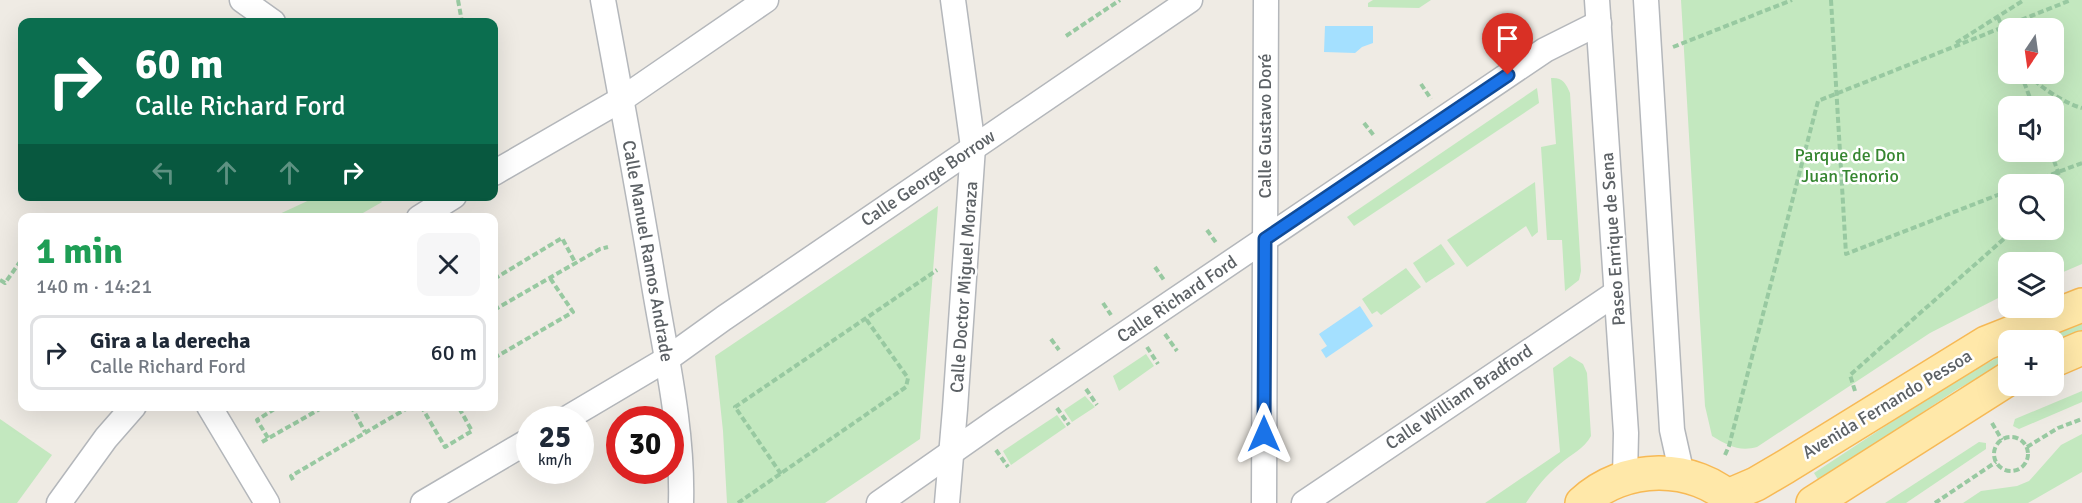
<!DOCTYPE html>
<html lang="es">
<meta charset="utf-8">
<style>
body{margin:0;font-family:Signika,sans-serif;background:#f6f6f7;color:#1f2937;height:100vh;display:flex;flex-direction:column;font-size:22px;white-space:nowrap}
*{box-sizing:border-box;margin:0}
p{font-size:20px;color:#747a83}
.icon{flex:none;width:33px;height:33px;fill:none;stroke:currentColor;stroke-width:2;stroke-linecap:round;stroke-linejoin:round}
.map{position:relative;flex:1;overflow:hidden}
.sheet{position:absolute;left:18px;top:213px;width:480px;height:198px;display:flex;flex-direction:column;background:#fff;border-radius:12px;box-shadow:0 6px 24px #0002}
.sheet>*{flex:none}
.banner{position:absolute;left:18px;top:18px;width:480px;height:183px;border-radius:12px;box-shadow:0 6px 24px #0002;background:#0b6e4f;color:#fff;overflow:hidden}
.needle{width:39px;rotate:193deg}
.fabs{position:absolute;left:1998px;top:18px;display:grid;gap:12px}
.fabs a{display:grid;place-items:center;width:66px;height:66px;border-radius:12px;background:#fff;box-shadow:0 6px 24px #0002;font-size:30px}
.speed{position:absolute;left:516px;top:406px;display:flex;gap:12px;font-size:30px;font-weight:700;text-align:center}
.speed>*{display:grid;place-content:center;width:78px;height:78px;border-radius:50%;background:#fff;box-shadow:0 6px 24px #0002;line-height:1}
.speed small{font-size:15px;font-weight:400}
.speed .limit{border:9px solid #d22;background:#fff;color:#111}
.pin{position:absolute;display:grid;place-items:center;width:51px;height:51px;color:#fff;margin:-62px -26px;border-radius:50% 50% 50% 0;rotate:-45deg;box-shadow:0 0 6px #0007}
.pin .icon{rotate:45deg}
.me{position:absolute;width:66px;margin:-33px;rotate:0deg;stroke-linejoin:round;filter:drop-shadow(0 0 4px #0008)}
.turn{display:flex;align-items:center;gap:21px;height:126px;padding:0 18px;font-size:27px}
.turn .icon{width:78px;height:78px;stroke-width:2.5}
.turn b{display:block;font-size:42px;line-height:51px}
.lanes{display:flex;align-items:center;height:57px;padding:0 18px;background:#0003;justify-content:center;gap:30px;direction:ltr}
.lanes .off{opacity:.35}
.round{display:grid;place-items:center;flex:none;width:63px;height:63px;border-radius:12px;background:#f6f6f7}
.overview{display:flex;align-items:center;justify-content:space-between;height:102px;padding:0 18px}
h1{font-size:36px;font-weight:700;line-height:45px;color:#1e9e55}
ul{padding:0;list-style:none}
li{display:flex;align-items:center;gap:18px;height:75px;margin:0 12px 9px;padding:0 6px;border:3px solid #e0e1e3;border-radius:12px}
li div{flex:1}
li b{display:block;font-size:22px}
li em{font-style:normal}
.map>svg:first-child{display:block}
.green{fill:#c3e8bf;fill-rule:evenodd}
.water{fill:#a4e0ff}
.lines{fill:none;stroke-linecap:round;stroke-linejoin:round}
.minor-casing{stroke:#b4b7bb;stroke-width:27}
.primary-casing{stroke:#f7b955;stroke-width:36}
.path{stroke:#98c9a1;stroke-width:4;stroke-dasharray:6 3;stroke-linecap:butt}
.minor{stroke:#fff;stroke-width:24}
.primary{stroke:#ffe8a9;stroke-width:33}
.route-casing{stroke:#114b97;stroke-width:15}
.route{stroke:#1a73e8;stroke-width:10}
.labels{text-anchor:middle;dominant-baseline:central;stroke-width:5;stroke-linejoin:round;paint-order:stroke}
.street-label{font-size:18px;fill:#5c6165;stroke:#fff}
.park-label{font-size:18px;fill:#368631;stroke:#fff}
</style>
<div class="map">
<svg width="2082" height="503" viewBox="0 0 2082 503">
<rect width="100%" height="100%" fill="#efebe4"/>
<g class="green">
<path d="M1373 0H1431L1419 8 1368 7V3Z"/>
<path d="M1681 0H2082V264L2054 276V262H2008V293L1930 333 1757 447C1739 452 1727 445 1712 436L1705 406ZM2008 28H2054V74H2008ZM2008 106H2054V152H2008ZM2008 184H2054V230H2008Z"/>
<path d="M1551 78C1562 77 1566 83 1570 93L1581 271 1579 280 1565 291 1562 240H1547L1541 147 1556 144Z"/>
<path d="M1537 88 1539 103 1354 226 1347 217Z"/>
<path d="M1535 182 1538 232 1532 237 1526 226 1467 267 1447 240Z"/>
<path d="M316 197H378L382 202 356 217H273Z"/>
<path d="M938 206 920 439 825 503H727L723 431 715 356Z"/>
<path d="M1441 244 1455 264 1426 283 1413 263Z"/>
<path d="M1406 268 1421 287 1381 315 1377 311 1372 314 1362 299Z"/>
<path d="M2082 321V330L2054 342 2036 340Z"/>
<path d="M2008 352V361L1956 390 1819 481 1814 473 1954 381Z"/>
<path d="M1146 354 1154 366 1119 391 1113 376Z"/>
<path d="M1570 356 1583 364 1587 373 1591 436C1584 449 1571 454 1560 464 1546 475 1536 488 1526 503H1485L1560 452 1553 368Z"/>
<path d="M2082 391V402L2019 429 2013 426 2015 419Z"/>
<path d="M1085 396 1095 407 1072 422 1064 410Z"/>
<path d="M1057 415 1066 427 1011 465 1003 451Z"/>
<path d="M0 419 52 455 17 503H0Z"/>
<path d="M2082 434V472L2028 503H1963L1981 491 2017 486 2029 481 2061 445Z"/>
<path d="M1979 442 1986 443V449L1906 503H1885Z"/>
</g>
<g class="water">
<path d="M1325 26H1373V43L1362 47 1355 53 1324 52Z"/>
<path d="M1360 306 1373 326 1326 358 1321 350 1327 346 1319 334Z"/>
</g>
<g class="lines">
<defs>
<g id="minor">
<path d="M242 0 273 22"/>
<path d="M603 0C621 97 639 194 655 291 667 361 683 432 681 503"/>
<path d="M1597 0 1626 433 1625 477"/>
<path d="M1646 0 1672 430 1682 475"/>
<path d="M494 173 622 99 766 0"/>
<path d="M419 218 454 196"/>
<path d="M209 406 267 503"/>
<path d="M564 420 667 359 724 318 1190 0"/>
<path d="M59 503 106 438 134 406"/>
<path d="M423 503 530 440"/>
<path d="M879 503 999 419 1545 50 1599 23"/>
<path d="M947 503 955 409 973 147 953 0"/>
<path d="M1264 503 1266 0"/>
<path d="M1304 503 1616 293"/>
</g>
<g id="primary">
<path d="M2054 360 2082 348"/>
<path d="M1728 496 1756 484 1785 467 1986 343 2082 305"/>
<path d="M1582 503C1623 464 1694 462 1735 503"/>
<path d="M1813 503 2008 379"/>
</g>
</defs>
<use href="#minor" class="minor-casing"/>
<use href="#primary" class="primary-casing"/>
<g class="path">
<path d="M458 0 462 22"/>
<path d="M1831 0 1846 254 2008 191"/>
<path d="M1998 17 2008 42"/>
<path d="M1503 29 1512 43"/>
<path d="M1066 36 1120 0"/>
<path d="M1956 43 2024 0"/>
<path d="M1673 47 1792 0"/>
<path d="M2021 74 2033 106"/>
<path d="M2028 74C2038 86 2066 104 2082 108"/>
<path d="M1421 84 1431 99"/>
<path d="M1364 123 1375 137"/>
<path d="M2051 152 2058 172 2061 188 2054 195"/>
<path d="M2026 184 2082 163"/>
<path d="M1207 230 1217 244"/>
<path d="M1155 267 1164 280"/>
<path d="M494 279 562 238 576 264"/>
<path d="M0 280 5 283 22 259"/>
<path d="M1103 303 1111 315"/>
<path d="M494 310 600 249 608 247"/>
<path d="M1165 334 1177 351"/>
<path d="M1051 339 1059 350"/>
<path d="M1147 347 1158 364"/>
<path d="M494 358 573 312 550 278"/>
<path d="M1086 389 1097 405"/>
<path d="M1855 391 1850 375 2014 230"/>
<path d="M351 406 365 432"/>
<path d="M421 406 445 447 472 431 458 406"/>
<path d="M1057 408 1069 425"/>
<path d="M1992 423 2002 440"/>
<circle cx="2011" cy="454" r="17"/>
<path d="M268 438 257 420 279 406"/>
<path d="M262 442 325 406"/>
<path d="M2027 447 2058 428 2082 419"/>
<path d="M996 450 1008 467"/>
<path d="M1725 455 1729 446 1818 101 2071 0"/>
<path d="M781 474 735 407 937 270"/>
<path d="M293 480 291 476 411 406"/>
<path d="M738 503 906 387 908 378 866 319"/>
<path d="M1935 503 1996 462"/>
</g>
<use href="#minor" class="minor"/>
<use href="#primary" class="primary"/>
</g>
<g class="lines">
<defs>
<path id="route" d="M1264 434 1265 239 1508 75"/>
</defs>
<use href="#route" class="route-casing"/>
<use href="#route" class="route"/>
</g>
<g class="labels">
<g class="street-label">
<text transform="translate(1265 126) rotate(-90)">Calle Gustavo Doré</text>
<text transform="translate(928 178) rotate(-34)">Calle George Borrow</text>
<text transform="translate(1613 239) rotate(-94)">Paseo Enrique de Sena</text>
<text transform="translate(648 251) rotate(80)">Calle Manuel Ramos Andrade</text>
<text transform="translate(964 287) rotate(-86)">Calle Doctor Miguel Moraza</text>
<text transform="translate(1177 299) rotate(-34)">Calle Richard Ford</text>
<text transform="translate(1459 397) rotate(-34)">Calle William Bradford</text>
<text transform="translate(1887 404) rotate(-31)">Avenida Fernando Pessoa</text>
</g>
<g class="park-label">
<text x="1850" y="155">Parque de Don<tspan x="1850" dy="21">Juan Tenorio</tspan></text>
</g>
</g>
</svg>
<div class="fabs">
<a><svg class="needle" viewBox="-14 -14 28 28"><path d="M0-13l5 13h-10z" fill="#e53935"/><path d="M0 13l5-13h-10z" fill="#747a83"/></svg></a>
<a><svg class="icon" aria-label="sound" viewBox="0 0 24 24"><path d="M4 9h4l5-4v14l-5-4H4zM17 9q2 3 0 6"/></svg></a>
<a><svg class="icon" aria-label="search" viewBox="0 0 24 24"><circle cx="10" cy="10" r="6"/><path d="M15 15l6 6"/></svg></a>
<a><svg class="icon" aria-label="layers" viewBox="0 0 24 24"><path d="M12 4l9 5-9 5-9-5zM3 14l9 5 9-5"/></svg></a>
<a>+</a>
</div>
<div class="speed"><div>25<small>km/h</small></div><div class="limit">30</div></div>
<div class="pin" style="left:1508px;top:75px;background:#d93025"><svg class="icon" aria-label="arrive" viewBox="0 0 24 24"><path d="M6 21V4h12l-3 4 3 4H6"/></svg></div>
<svg class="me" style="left:1264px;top:434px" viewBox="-20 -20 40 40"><path d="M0-17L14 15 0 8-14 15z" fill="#1a73e8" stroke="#fff" stroke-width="4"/></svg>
<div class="banner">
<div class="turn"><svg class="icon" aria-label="right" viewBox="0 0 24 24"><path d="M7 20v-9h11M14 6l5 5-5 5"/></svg><div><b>60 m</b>Calle Richard Ford</div></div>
<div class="lanes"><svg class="icon off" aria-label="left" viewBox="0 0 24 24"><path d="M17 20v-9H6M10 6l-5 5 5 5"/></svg><svg class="icon off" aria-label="ahead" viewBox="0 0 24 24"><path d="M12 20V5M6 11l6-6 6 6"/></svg><svg class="icon off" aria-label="ahead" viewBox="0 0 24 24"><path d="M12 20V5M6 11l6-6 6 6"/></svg><svg class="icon" aria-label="right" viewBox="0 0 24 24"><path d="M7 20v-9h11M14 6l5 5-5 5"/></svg></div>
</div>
<section class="sheet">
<div class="overview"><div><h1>1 min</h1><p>140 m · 14:21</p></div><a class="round"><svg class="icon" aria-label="close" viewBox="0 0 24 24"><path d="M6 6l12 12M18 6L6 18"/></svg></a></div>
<ul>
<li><svg class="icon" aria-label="right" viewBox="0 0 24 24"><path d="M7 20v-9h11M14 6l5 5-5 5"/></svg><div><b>Gira a la derecha</b><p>Calle Richard Ford</p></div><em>60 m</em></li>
</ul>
</section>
</div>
